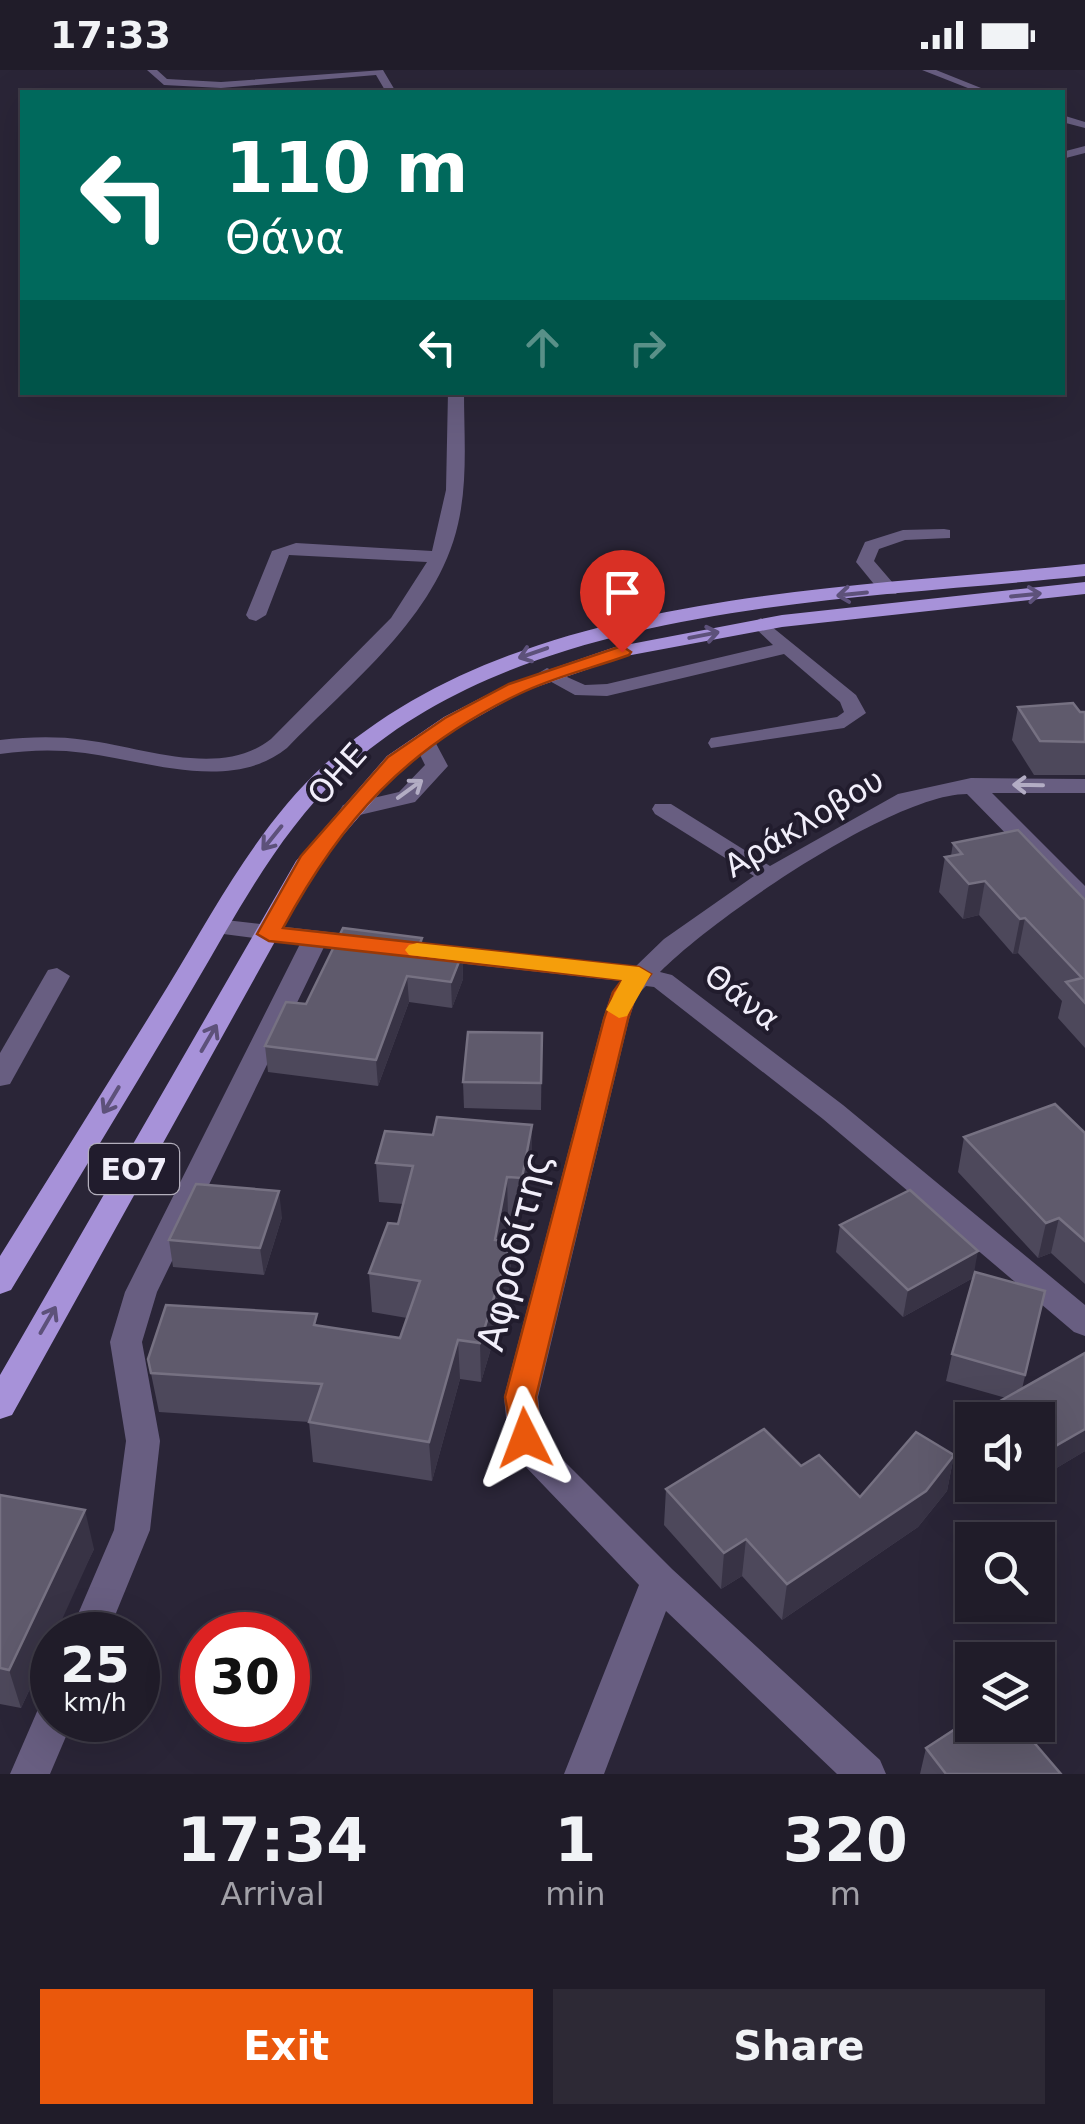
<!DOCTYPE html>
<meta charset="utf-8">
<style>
body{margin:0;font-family:"DejaVu Sans",sans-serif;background:#2d2935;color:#f1f3f6;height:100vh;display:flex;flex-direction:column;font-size:38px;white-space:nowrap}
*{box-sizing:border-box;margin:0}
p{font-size:32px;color:#a2a1a8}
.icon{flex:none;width:55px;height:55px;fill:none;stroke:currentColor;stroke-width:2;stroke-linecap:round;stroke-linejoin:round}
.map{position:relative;height:1704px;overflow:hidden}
.details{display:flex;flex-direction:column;background:#201c29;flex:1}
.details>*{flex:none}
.hud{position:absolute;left:20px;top:20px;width:1045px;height:305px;border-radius:0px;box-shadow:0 10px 40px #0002,0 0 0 2px #3d3a46;background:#00695c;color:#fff;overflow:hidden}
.buttons{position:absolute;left:955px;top:1332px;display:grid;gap:20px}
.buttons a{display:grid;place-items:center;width:100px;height:100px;border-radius:0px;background:#201c29;box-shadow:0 10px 40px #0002,0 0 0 2px #3d3a46;font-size:50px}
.speed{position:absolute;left:30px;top:1542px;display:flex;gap:20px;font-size:50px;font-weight:700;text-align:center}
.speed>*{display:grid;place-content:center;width:130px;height:130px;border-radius:50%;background:#201c29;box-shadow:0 10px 40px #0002,0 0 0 2px #3d3a46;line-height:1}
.speed small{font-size:25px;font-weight:400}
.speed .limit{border:15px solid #d22;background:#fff;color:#111}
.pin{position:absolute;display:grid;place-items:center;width:85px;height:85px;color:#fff;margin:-102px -42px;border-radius:50% 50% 50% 0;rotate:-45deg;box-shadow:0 0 10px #0007}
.pin .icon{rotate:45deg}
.me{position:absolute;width:110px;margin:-55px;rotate:357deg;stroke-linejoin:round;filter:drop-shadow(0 0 8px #0008)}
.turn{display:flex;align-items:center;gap:35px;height:210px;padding:0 40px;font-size:45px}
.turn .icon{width:130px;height:130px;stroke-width:2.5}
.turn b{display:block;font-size:70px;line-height:85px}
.lanes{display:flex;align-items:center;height:95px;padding:0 40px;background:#0003;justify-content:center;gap:50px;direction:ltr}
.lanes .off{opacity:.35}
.eta{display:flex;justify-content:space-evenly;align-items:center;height:170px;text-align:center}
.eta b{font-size:60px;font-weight:700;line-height:70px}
.primary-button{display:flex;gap:20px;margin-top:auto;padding:20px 40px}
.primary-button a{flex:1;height:115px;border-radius:0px;background:#ea580c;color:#fff;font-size:40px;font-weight:700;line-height:115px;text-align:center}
.primary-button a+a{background:#2d2935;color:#f1f3f6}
.status{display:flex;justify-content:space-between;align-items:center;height:70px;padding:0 50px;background:#201c29;direction:ltr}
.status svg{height:28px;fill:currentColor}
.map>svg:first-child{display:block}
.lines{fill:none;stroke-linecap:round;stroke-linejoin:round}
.minor{fill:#685e81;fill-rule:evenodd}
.major{fill:#a792d9;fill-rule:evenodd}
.wall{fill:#4d485b}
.shaded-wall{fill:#383345}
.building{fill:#5f5a6c;stroke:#767182;stroke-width:2.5}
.oneway{stroke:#5d517a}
.oneway2{stroke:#b3adc4}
.route{fill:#ea580c;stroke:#983908;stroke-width:2.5}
.slow{fill:#f59e0b}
.labels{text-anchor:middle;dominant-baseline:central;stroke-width:8;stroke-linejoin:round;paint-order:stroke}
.shield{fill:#211c2d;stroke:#b3afbc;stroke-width:2.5}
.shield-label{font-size:30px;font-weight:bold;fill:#f1eefa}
.street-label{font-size:32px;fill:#f1eefa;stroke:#211c2d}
.near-street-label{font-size:38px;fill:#f1eefa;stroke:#211c2d}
</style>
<div class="status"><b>17:33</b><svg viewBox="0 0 49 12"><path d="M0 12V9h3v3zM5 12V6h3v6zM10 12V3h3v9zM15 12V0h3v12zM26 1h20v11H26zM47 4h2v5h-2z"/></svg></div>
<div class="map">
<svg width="1085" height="1704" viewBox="0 0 1085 1704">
<rect width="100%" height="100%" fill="#2a2537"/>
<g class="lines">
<g class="minor">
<path d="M147 0H157L167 9 221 12 383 0 396 22H386L376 5 221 18 164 15Z"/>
<path d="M922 0H936L991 22H978Z"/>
<path d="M1062 45 1085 52V58L1062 52Z"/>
<path d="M1085 76V83L1062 89V82Z"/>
<path d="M448 322H464C464 366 468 411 458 454 437 547 350 613 287 678 231 723 148 691 85 683 56 679 29 680 0 684V670C29 667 56 666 85 670 142 677 221 709 271 669L391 548 427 492 289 485 266 545 256 551 249 549 246 545 272 481 296 473 432 481 446 420Z"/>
<path d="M944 459 950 460V468L905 470 879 479 874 491 899 520 896 524H882L856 492 865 472 903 460Z"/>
<path d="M761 548 856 625 866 643 844 658 711 678 708 673 711 668 837 647 844 642 840 632 784 584 607 626 575 625 537 604 547 598 585 615 607 614 773 575 751 554Z"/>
<path d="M424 664 432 666 448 696 415 732 351 747 343 745 340 740 343 735 399 722 425 695 413 671Z"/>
<path d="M971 708 1085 709V723H992L1085 816V837L1076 835 967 724C893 724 712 849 660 902L672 905 843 1035 1085 1235V1266L1074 1262 823 1049 654 917 646 916 637 925 629 949 538 1327 542 1365 548 1375 672 1499 880 1690 886 1704H837L666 1541 604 1704H564L639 1515 524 1395 508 1368 504 1327 603 949 612 922 621 911 430 890 417 882 430 874 635 897 664 869 754 806 655 744 652 739 655 734H671L770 796 898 724Z"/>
<path d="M217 849 371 867 384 875 371 883 324 877 157 1222 142 1272 160 1371 150 1460 107 1565H69L114 1460 126 1371 110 1272 125 1222 300 874 208 862 204 857Z"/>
<path d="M57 898 70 906 10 1014 0 1016V983L48 900Z"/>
<path d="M52 1632V1650H73L50 1704H10L39 1637Z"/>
</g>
<g class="major">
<path d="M1085 494V506C847 531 522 532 340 705 278 764 237 843 194 916 134 1018 72 1119 11 1220L0 1224V1186C56 1096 112 1007 168 916 214 840 258 756 324 695 514 520 841 520 1085 494Z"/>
<path d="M1085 512V524L782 557 626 586 522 622 460 657 403 696 318 794 12 1345 0 1349V1305L296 791 387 686 444 647 508 614 615 577 782 545Z"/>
</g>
</g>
<g class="wall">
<path d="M1018 637 1085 642V705H1034L1012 670Z"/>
<path d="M953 773 1085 830V978L1058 948 1062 931 1018 883 1013 884 979 845 963 849 939 822 945 787 951 786Z"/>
<path d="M422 868 423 879 462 884 463 909 452 938 409 932 378 1016 268 1002 265 976 306 934Z"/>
<path d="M542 963 541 1040 464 1038 463 1012Z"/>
<path d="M532 1055V1093L522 1147 508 1146 503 1171 511 1172V1211L481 1312 460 1309 432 1411 313 1392 309 1352 159 1342 148 1289 318 1256 400 1268 407 1248 372 1242 369 1203 398 1154 403 1134 379 1132 376 1093 433 1065Z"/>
<path d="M1085 1063V1214L1051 1183 1038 1188 958 1102 964 1067Z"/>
<path d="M282 1147 264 1205 173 1197 169 1170Z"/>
<path d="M840 1155 973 1208 903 1247 836 1182Z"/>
<path d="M1045 1221 1022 1319 1085 1283V1381L1038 1409V1350H978L979 1343 1006 1328 946 1311 952 1284Z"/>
<path d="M954 1385 947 1421 918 1457 782 1550 742 1506 721 1519 664 1455 666 1419 801 1396 860 1427Z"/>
<path d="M0 1425 94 1479 52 1565V1571L21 1638 0 1634Z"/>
<path d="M926 1678 1061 1704H920Z"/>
</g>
<g class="shaded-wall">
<path d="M985 811 979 845 963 849 969 814Z"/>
<path d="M1025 848 1018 883 1013 884 1020 849Z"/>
<path d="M462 884 463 909 452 938 451 912Z"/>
<path d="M407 906 409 932 378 1016 376 990Z"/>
<path d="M532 1055V1093L522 1147V1108Z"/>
<path d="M507 1107 508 1146 496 1209 495 1170Z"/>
<path d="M279 1121 282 1147 264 1205 260 1178Z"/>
<path d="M1059 1148 1051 1183 1038 1188 1046 1153Z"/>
<path d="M511 1172V1211L481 1312 480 1273Z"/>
<path d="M978 1181 973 1208 903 1247 908 1220Z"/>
<path d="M458 1270 460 1309 432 1411 429 1372Z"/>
<path d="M1085 1359V1381L1038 1409V1386Z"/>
<path d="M954 1385 947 1421 918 1457 782 1550 787 1514Z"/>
<path d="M85 1440 94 1479 55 1565H52V1571L21 1638 9 1600Z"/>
<path d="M746 1469 742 1506 721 1519 724 1483Z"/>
</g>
<g class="building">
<path d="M1073 633 1080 642H1085V672L1040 671 1018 637Z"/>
<path d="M1018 760 1085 830V933L1066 912 1082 908 1025 848 1020 849 985 811 969 814 945 787 962 784 953 773Z"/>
<path d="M343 858 422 868 418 878 462 884 451 912 407 906 376 990 265 976 286 932 306 934Z"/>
<path d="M468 962 542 963 541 1013 463 1012Z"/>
<path d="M1055 1034 1085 1063V1171L1059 1148 1046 1153 964 1067Z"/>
<path d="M437 1047 532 1055 522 1108 507 1107 495 1170 511 1172 480 1273 458 1270 429 1372 309 1352 322 1314 151 1303 148 1289 166 1235 317 1244 314 1255 400 1268 420 1211 369 1203 388 1153 398 1154 413 1096 376 1093 385 1061 433 1065Z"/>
<path d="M196 1114 279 1121 260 1178 169 1170Z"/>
<path d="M910 1120 978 1181 908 1220 840 1155Z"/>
<path d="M975 1202 1045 1221 1025 1305 952 1284Z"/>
<path d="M1085 1283V1359L1038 1386V1350H987L979 1343Z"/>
<path d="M764 1359 801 1396 819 1385 860 1427 916 1362 954 1385 926 1421 787 1514 746 1469 724 1483 666 1419Z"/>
<path d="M0 1425 85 1440 9 1600 0 1598Z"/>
<path d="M972 1648V1655H1019L1061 1704H946L926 1678Z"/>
</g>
<defs><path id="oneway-shaft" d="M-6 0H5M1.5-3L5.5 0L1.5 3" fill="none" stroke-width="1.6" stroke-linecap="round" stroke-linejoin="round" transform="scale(2.5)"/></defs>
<g class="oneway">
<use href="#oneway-shaft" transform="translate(852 524) rotate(174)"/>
<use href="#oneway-shaft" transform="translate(1026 525) rotate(-6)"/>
<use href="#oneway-shaft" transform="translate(704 565) rotate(-11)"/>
<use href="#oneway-shaft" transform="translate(533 583) rotate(161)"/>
<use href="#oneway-shaft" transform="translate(272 768) rotate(129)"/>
<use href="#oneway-shaft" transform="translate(209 968) rotate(-60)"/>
<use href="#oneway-shaft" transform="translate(111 1030) rotate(121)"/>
<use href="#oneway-shaft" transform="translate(48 1250) rotate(-60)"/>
</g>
<g class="oneway2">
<use href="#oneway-shaft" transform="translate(1028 715) rotate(-179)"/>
<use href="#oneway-shaft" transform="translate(410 719) rotate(-36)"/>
</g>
<path class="route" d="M622 576 631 582 629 585C593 598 553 607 519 624 406 678 342 749 283 858L639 897 651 904 636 923 628 949 536 1327 541 1368 536 1377 525 1381 514 1377 505 1327 604 949 613 922 622 910 269 871 257 864 301 786 388 687 445 648 509 614Z"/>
<path class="slow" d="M417 873 639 897 651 904 627 946 619 948 606 940 622 910 409 885 405 880 409 875Z"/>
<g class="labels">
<rect class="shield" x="89" y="1074" width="90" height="50" rx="8"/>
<g class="shield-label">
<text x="134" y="1099">ΕΟ7</text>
</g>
<g class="street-label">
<text transform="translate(337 704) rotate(-48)">ΟΗΕ</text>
<text transform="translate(804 753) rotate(-31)">Αράκλοβου</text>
<text transform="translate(742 927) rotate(38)">Θάνα</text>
</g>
<g class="near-street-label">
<text transform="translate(514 1181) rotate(-76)">Αφροδίτης</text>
</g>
</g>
</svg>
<div class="buttons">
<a><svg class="icon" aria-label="sound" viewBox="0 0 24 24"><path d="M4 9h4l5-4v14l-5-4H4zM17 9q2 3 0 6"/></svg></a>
<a><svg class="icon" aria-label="search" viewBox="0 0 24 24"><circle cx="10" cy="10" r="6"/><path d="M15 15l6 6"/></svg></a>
<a><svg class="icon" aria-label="layers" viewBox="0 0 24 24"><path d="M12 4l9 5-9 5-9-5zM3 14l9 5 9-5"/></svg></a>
</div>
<div class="speed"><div>25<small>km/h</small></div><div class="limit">30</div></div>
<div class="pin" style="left:622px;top:582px;background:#d93025"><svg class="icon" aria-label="arrive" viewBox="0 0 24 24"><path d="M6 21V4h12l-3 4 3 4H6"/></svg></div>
<svg class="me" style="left:525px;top:1368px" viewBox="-20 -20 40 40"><path d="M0-17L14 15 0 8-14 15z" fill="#ea580c" stroke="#fff" stroke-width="4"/></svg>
<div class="hud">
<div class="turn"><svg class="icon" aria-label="left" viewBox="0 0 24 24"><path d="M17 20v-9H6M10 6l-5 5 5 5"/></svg><div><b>110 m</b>Θάνα</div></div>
<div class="lanes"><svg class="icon" aria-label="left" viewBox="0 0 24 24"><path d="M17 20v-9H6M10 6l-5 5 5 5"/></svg><svg class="icon off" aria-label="ahead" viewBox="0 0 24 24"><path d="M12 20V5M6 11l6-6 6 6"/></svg><svg class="icon off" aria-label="right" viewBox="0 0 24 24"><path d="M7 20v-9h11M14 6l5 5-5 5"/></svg></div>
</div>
</div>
<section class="details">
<div class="eta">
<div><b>17:34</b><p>Arrival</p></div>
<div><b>1</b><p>min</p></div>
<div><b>320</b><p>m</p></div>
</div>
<div class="primary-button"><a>Exit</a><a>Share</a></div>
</section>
